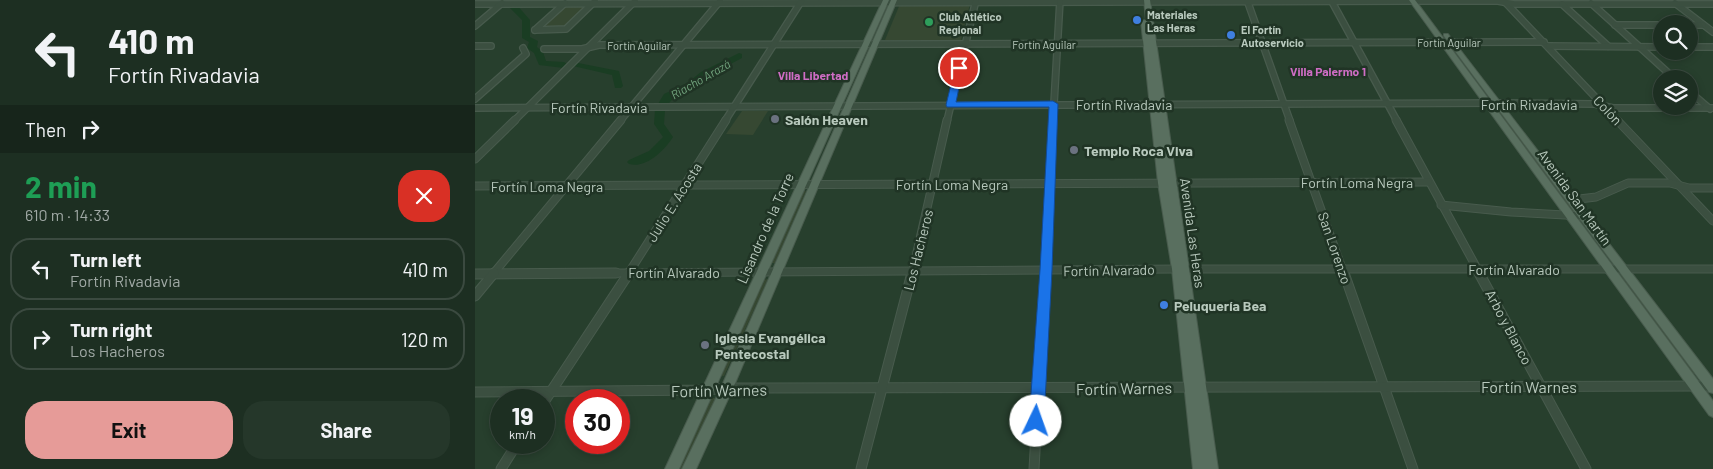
<!DOCTYPE html>
<meta charset="utf-8">
<style>
body{margin:0;font-family:Barlow,sans-serif;background:#25372a;color:#f1f3f6;height:100vh;display:flex;flex-direction:column;font-size:19px;white-space:nowrap}
*{box-sizing:border-box;margin:0}
p{font-size:16px;color:#a0a9a5}
.icon{flex:none;width:28px;height:28px;fill:none;stroke:currentColor;stroke-width:2;stroke-linecap:round;stroke-linejoin:round}
.map{position:relative;flex:1;overflow:hidden}
.drawer{display:flex;flex-direction:column;background:#1d2f22;width:475px}
.drawer>*{flex:none}
.banner{background:#1d2f22;color:#f1f3f6;overflow:hidden}
.tools{position:absolute;left:1178px;top:15px;display:grid;gap:10px}
.tools a{display:grid;place-items:center;width:45px;height:45px;border-radius:50%;background:#1d2f22;box-shadow:0 2px 8px #0003,0 0 0 1px #3b4a40;font-size:25px}
.speed{position:absolute;left:15px;top:389px;display:flex;gap:10px;font-size:25px;font-weight:700;text-align:center}
.speed>*{display:grid;place-content:center;width:65px;height:65px;border-radius:50%;background:#1d2f22;box-shadow:0 2px 8px #0003,0 0 0 1px #3b4a40;line-height:1}
.speed small{font-size:12px;font-weight:400}
.speed .limit{border:8px solid #d22;background:#fff;color:#111}
.pin{position:absolute;display:grid;place-items:center;width:42px;height:42px;color:#fff;margin:-21px;border:2px solid #fff;border-radius:50%;box-shadow:0 1px 5px #0007}
.me{position:absolute;width:55px;margin:-28px;rotate:3deg;stroke-linejoin:round;filter:drop-shadow(0 0 4px #0008)}
.turn{display:flex;align-items:center;gap:18px;height:105px;padding:0 25px;font-size:22px}
.turn .icon{width:65px;height:65px;stroke-width:2.5}
.turn b{display:block;font-size:35px;line-height:42px}
.then{display:flex;align-items:center;height:48px;padding:0 25px;background:#0003;gap:10px;font-size:19px}
.round{display:grid;place-items:center;flex:none;width:52px;height:52px;border-radius:20px;background:#25372a}
.head{display:flex;align-items:center;justify-content:space-between;height:85px;padding:0 25px}
h1{font-size:30px;font-weight:700;line-height:38px;color:#1e9e55}
.action{display:flex;gap:10px;margin-top:auto;padding:10px 25px}
.action a{flex:1;height:58px;border-radius:20px;background:#e69b98;color:#111;font-size:20px;font-weight:700;line-height:58px;text-align:center}
.action a+a{background:#25372a;color:#f1f3f6}
ul{padding:0;list-style:none}
li{display:flex;align-items:center;gap:15px;height:62px;margin:0 10px 8px;padding:0 15px;border:2px solid #3b4a40;border-radius:20px}
li div{flex:1}
li b{display:block;font-size:19px}
li em{font-style:normal}
main{display:flex;flex:1;min-height:0}
.map>svg:first-child{display:block}
.green{fill:#364832}
.lines{fill:none;stroke-linecap:round;stroke-linejoin:round}
.river{fill:#1a3d23;fill-rule:evenodd}
.minor-far2-casing{stroke:#485b4d;stroke-width:8}
.minor-far1-casing{stroke:#485b4d;stroke-width:9}
.minor-casing{stroke:#485b4d;stroke-width:11}
.major-casing{stroke:#485b4d;stroke-width:2}
.minor-far2{stroke:#3b4f40;stroke-width:5.5}
.minor-far1{stroke:#3b4f40;stroke-width:7}
.minor{stroke:#3b4f40;stroke-width:9}
.major{fill:#596f5f;fill-rule:evenodd}
.route{fill:#1a73e8;stroke:#114b97}
.shop-dot{fill:#3f7fe0;stroke:#203425;stroke-width:2}
.leisure-dot{fill:#2e9e5b;stroke:#203425;stroke-width:2}
.worship-dot{fill:#6b7280;stroke:#203425;stroke-width:2}
.labels{text-anchor:middle;dominant-baseline:central;stroke-width:5;stroke-linejoin:round;paint-order:stroke}
.far-poi-label{font-size:11px;font-weight:bold;fill:#b8c9bd;stroke:#203425;text-anchor:start}
.far-street-label{font-size:11px;fill:#b8c9bd;stroke:#203425}
.far-neighbourhood-label{font-size:12px;font-weight:bold;fill:#cf6dc5;stroke:#203425}
.far-water-label{font-size:12px;font-style:italic;fill:#73a67f;stroke:#203425}
.street-label{font-size:14px;fill:#b8c9bd;stroke:#203425}
.poi-label{font-size:14px;font-weight:bold;fill:#b8c9bd;stroke:#203425;text-anchor:start}
.near-street-label{font-size:16px;fill:#b8c9bd;stroke:#203425}
</style>
<main>
<section class="drawer">
<div class="banner">
<div class="turn"><svg class="icon" aria-label="left" viewBox="0 0 24 24"><path d="M17 20v-9H6M10 6l-5 5 5 5"/></svg><div><b>410 m</b>Fortín Rivadavia</div></div>
<div class="then">Then<svg class="icon" aria-label="right" viewBox="0 0 24 24"><path d="M7 20v-9h11M14 6l5 5-5 5"/></svg></div>
</div>
<div class="head"><div><h1>2 min</h1><p>610 m · 14:33</p></div><a class="round" style="background:#d93025;color:#fff"><svg class="icon" aria-label="close" viewBox="0 0 24 24"><path d="M6 6l12 12M18 6L6 18"/></svg></a></div>
<ul>
<li><svg class="icon" aria-label="left" viewBox="0 0 24 24"><path d="M17 20v-9H6M10 6l-5 5 5 5"/></svg><div><b>Turn left</b><p>Fortín Rivadavia</p></div><em>410 m</em></li>
<li><svg class="icon" aria-label="right" viewBox="0 0 24 24"><path d="M7 20v-9h11M14 6l5 5-5 5"/></svg><div><b>Turn right</b><p>Los Hacheros</p></div><em>120 m</em></li>
</ul>
<div class="action"><a>Exit</a><a>Share</a></div>
</section>
<div class="map">
<svg width="1238" height="469" viewBox="0 0 1238 469">
<rect width="100%" height="100%" fill="#273f2d"/>
<g class="green">
<path d="M91 4H115L91 27 64 28Z"/>
<path d="M425 4H495L486 40H410Z"/>
<path d="M1021 109H1024L1102 212H1097Z"/>
<path d="M267 111H293L278 135 251 134Z"/>
<path d="M326 191H331L300 263H295Z"/>
<path d="M1145 277H1150L1223 374H1218Z"/>
<path d="M293 279 249 376H243L288 280Z"/>
<path d="M236 398H241L210 469H203Z"/>
</g>
<g class="lines">
<g class="river">
<path d="M35 4H41L55 20V37L63 41 62 47 68 52 71 61 89 62 94 65 98 62 144 71 148 86 146 88H140L137 75 94 65 89 68 64 65 59 53 52 48 54 42 47 38V20L35 8Z"/>
<path d="M264 53 267 54V58C250 67 235 75 220 86 209 93 199 95 192 106L188 107 183 104 189 94 212 83 226 72Z"/>
<path d="M185 107 190 110 189 124 198 137C190 150 171 169 154 164L152 162 154 160 174 151 188 137 179 124 180 110Z"/>
</g>
<defs>
<g id="minor-far2">
<path d="M772 0 815 121"/>
<path d="M856 0 922 121"/>
<path d="M1031 3 1143 121"/>
<path d="M1116 3 1200 79"/>
<path d="M1200 3 1238 32"/>
<path d="M0 4 935 1H1023L1039 4H1238"/>
<path d="M1087 4 1133 46"/>
<path d="M1140 25H1186"/>
<path d="M1214 25H1228"/>
<path d="M0 26 27 3"/>
<path d="M60 30 91 29 120 1"/>
<path d="M60 30 90 3"/>
<path d="M0 46H16"/>
<path d="M1074 46 1186 47"/>
<path d="M1214 47H1238"/>
<path d="M69 49H107L124 45 1069 42"/>
<path d="M1214 91 1235 109"/>
<path d="M0 99 51 54 48 48"/>
<path d="M0 108 1025 103 1120 104 1138 108H1238"/>
<path d="M39 121 160 1"/>
<path d="M145 121 245 1"/>
<path d="M250 121 327 0"/>
<path d="M472 121 501 0"/>
<path d="M578 121 585 0"/>
</g>
<g id="minor-far1">
<path d="M814 120 869 274"/>
<path d="M921 120 1005 274"/>
<path d="M1142 120 1238 221"/>
<path d="M0 159 40 120"/>
<path d="M0 186 953 182"/>
<path d="M1096 200 1121 197 1153 183H1195L1214 188H1238"/>
<path d="M966 205 1036 212 1108 216"/>
<path d="M0 274 702 269H1238"/>
<path d="M18 274 146 120"/>
<path d="M153 274 251 120"/>
<path d="M437 274 472 120"/>
<path d="M570 274 578 120"/>
</g>
<g id="minor">
<path d="M869 273 938 469"/>
<path d="M1004 273 1111 469"/>
<path d="M0 274 141 273"/>
<path d="M0 296 19 273"/>
<path d="M0 392 232 390 252 388 1238 386"/>
<path d="M69 402 154 273"/>
<path d="M26 469 43 442"/>
<path d="M386 469 437 273"/>
<path d="M559 469 570 273"/>
</g>
<g id="major">
<path d="M408 0H414L204 469H190Z"/>
<path d="M416 0H422L258 388 221 469H207L246 388Z"/>
<path d="M669 0H675L743 469H718L697 269 683 183 666 21 671 20Z"/>
<path d="M934 0H940L1238 401V417L1234 415Z"/>
<path d="M969 34H973L1238 379V393L1234 392 969 36Z"/>
</g>
</defs>
<use href="#minor-far2" class="minor-far2-casing"/>
<use href="#minor-far1" class="minor-far1-casing"/>
<use href="#minor" class="minor-casing"/>
<use href="#major" class="major-casing"/>
<use href="#minor-far2" class="minor-far2"/>
<use href="#minor-far1" class="minor-far1"/>
<use href="#minor" class="minor"/>
<use href="#major" class="major"/>
</g>
<path class="route" d="M484 65 488 68 481 102 578 101 583 104 577 270 569 421 567 425 561 427 556 425 554 421 565 270 574 107H472L471 105 480 68Z"/>
<g class="shop-dot">
<circle cx="662" cy="20" r="5"/>
<circle cx="756" cy="35" r="5"/>
<circle cx="689" cy="305" r="5"/>
</g>
<circle class="leisure-dot" cx="454" cy="22" r="5"/>
<g class="worship-dot">
<circle cx="300" cy="119" r="5"/>
<circle cx="599" cy="150" r="5"/>
<circle cx="230" cy="345" r="5"/>
</g>
<g class="labels">
<g class="far-poi-label">
<text x="672" y="14">Materiales<tspan x="672" dy="13">Las Heras</tspan></text>
<text x="464" y="16">Club Atlético<tspan x="464" dy="13">Regional</tspan></text>
<text x="766" y="29">El Fortín<tspan x="766" dy="13">Autoservicio</tspan></text>
</g>
<g class="far-street-label">
<text x="974" y="42">Fortín Aguilar</text>
<text x="569" y="44">Fortín Aguilar</text>
<text x="164" y="45">Fortín Aguilar</text>
</g>
<g class="far-neighbourhood-label">
<text x="853" y="71">Villa Palermo 1</text>
<text x="338" y="75">Villa Libertad</text>
</g>
<g class="far-water-label">
<text transform="translate(225 79) rotate(-30)">Riacho Arazá</text>
</g>
<g class="street-label">
<text x="649" y="104">Fortín Rivadavia</text>
<text x="1054" y="104">Fortín Rivadavia</text>
<text x="124" y="107">Fortín Rivadavia</text>
<text transform="translate(1133 110) rotate(47)">Colón</text>
<text x="882" y="182">Fortín Loma Negra</text>
<text x="477" y="184">Fortín Loma Negra</text>
<text x="72" y="186">Fortín Loma Negra</text>
<text transform="translate(1100 197) rotate(54)">Avenida San Martín</text>
<text transform="translate(199 202) rotate(-58)">Julio E. Acosta</text>
<text transform="translate(290 228) rotate(-66)">Lisandro de la Torre</text>
<text transform="translate(718 233) rotate(82)">Avenida Las Heras</text>
<text transform="translate(860 248) rotate(71)">San Lorenzo</text>
<text transform="translate(443 250) rotate(-76)">Los Hacheros</text>
<text x="1039" y="269">Fortín Alvarado</text>
<text transform="translate(634 270) rotate(-1)">Fortín Alvarado</text>
<text x="199" y="272">Fortín Alvarado</text>
<text transform="translate(1034 327) rotate(62)">Arbo y Blanco</text>
</g>
<g class="poi-label">
<text x="310" y="119">Salón Heaven</text>
<text x="609" y="150">Templo Roca Viva</text>
<text x="699" y="305">Peluquería Bea</text>
<text x="240" y="337">Iglesia Evangélica<tspan x="240" dy="16">Pentecostal</tspan></text>
</g>
<g class="near-street-label">
<text x="1054" y="386">Fortín Warnes</text>
<text transform="translate(649 388) rotate(-1)">Fortín Warnes</text>
<text transform="translate(244 390) rotate(-1)">Fortín Warnes</text>
</g>
</g>
</svg>
<div class="tools">
<a><svg class="icon" aria-label="search" viewBox="0 0 24 24"><circle cx="10" cy="10" r="6"/><path d="M15 15l6 6"/></svg></a>
<a><svg class="icon" aria-label="layers" viewBox="0 0 24 24"><path d="M12 4l9 5-9 5-9-5zM3 14l9 5 9-5"/></svg></a>
</div>
<div class="speed"><div>19<small>km/h</small></div><div class="limit">30</div></div>
<div class="pin" style="left:484px;top:68px;background:#d93025"><svg class="icon" aria-label="arrive" viewBox="0 0 24 24"><path d="M6 21V4h12l-3 4 3 4H6"/></svg></div>
<svg class="me" style="left:561px;top:421px" viewBox="-20 -20 40 40"><circle r="19" fill="#fff"/><path d="M0-13L10 11 0 6-10 11z" fill="#1a73e8"/></svg>
</div>
</main>
